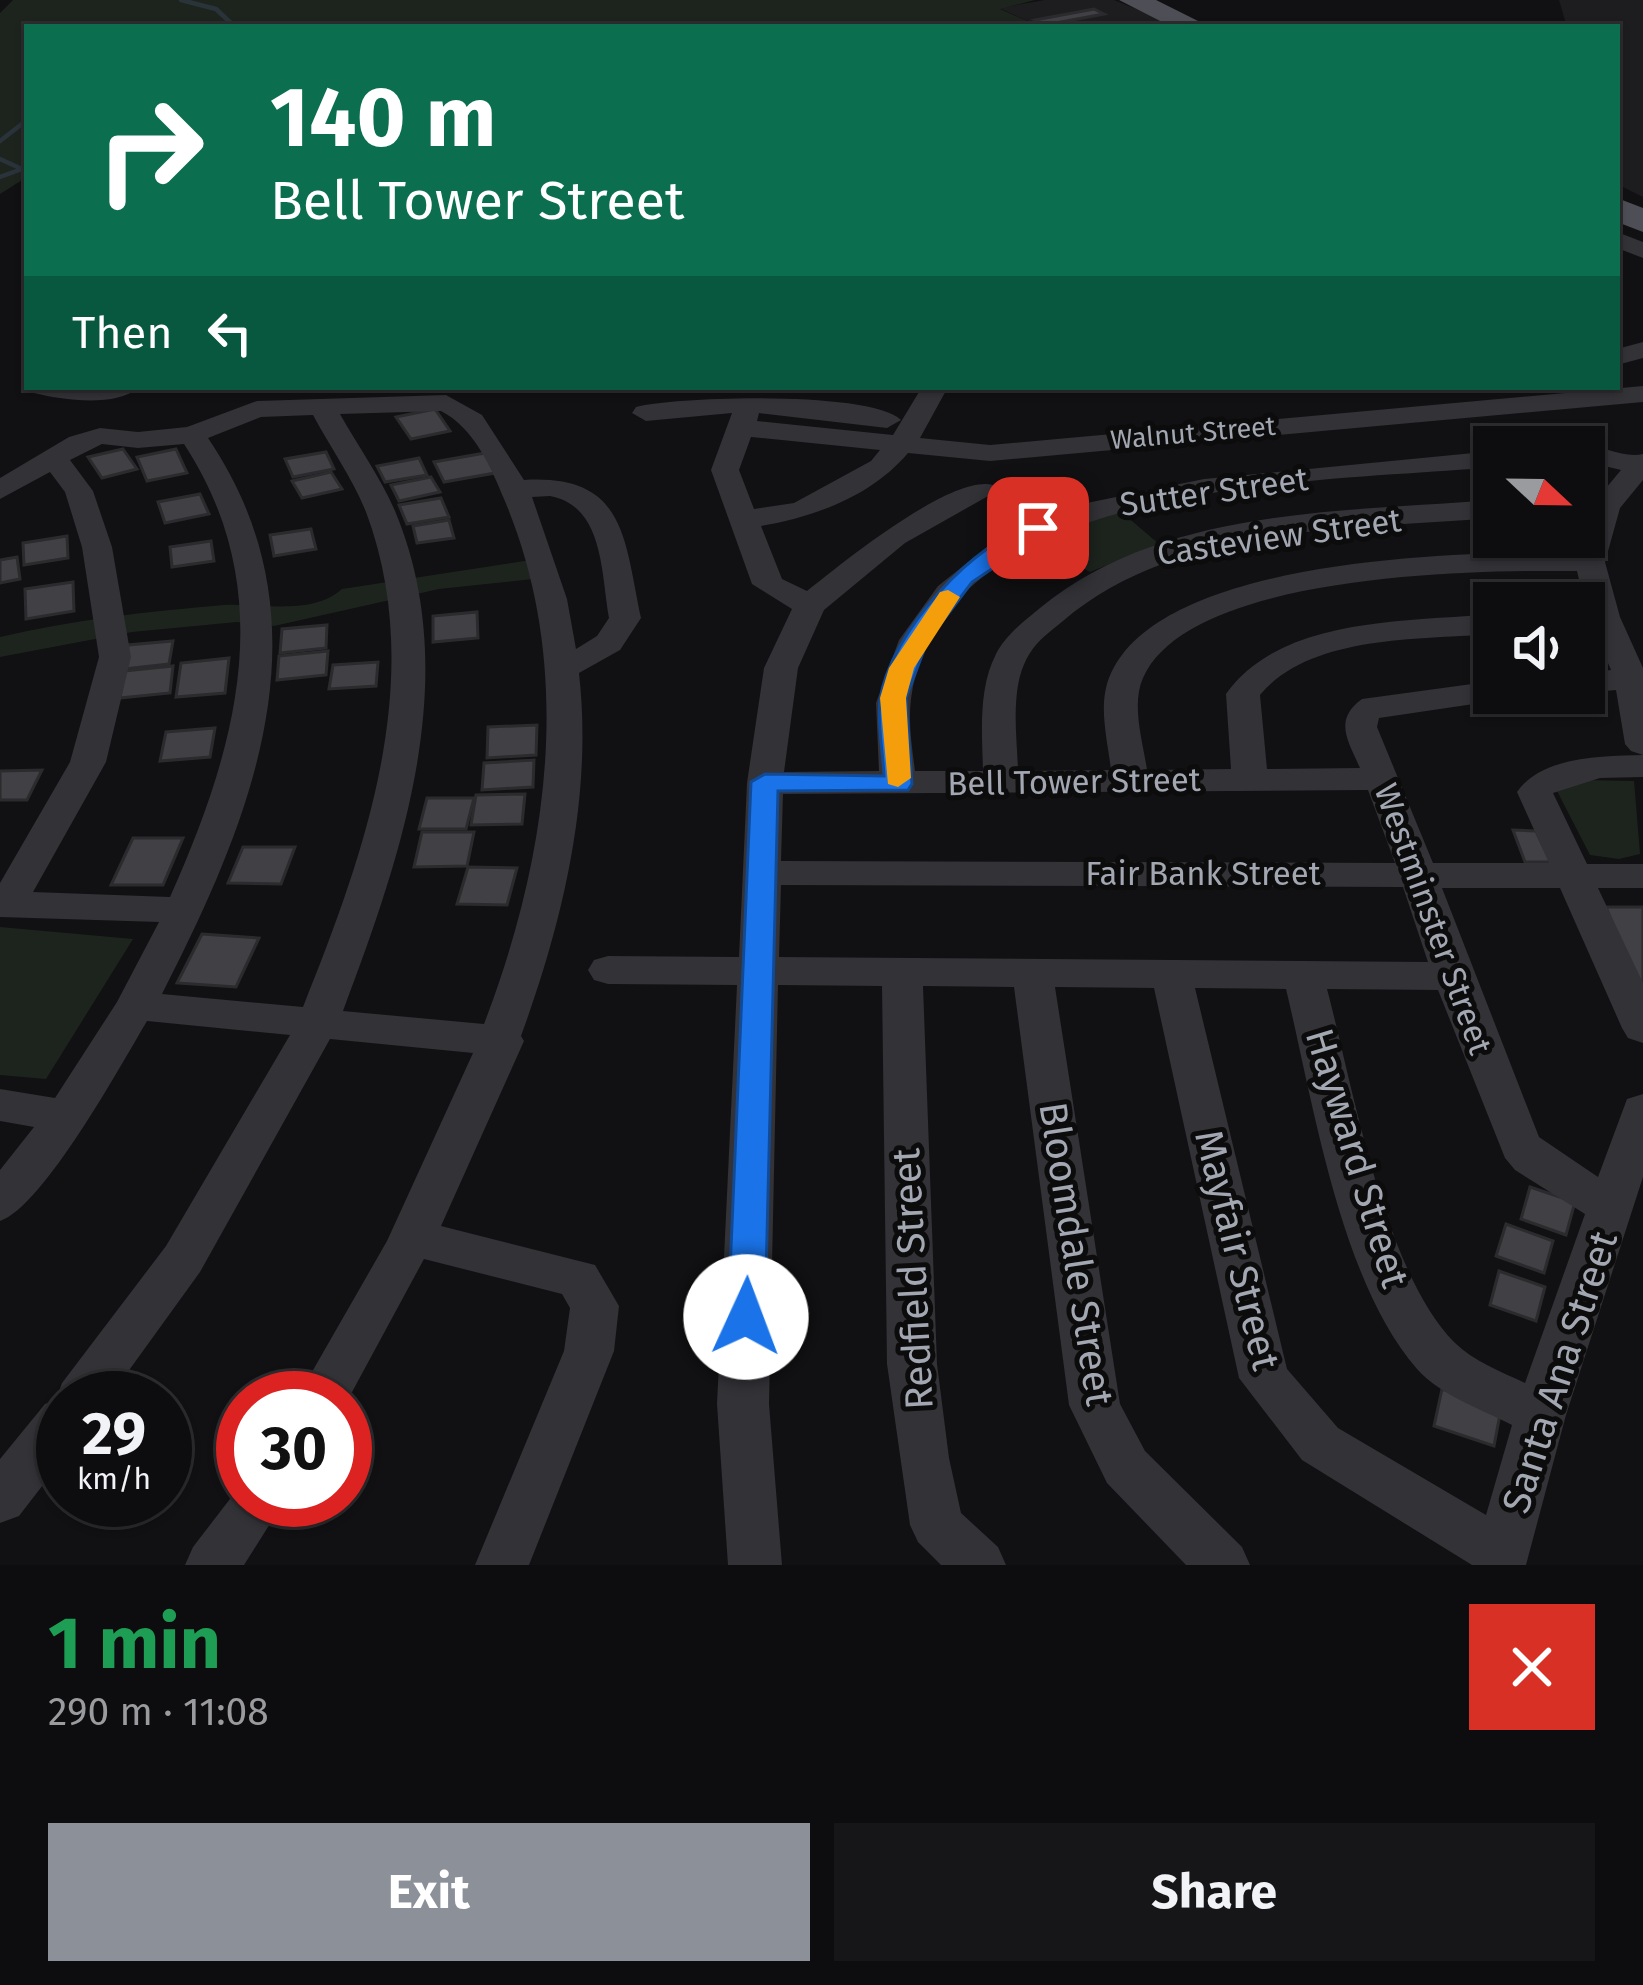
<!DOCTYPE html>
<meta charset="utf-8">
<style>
body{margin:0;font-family:"Fira Sans",sans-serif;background:#161517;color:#f1f3f6;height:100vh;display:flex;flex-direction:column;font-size:45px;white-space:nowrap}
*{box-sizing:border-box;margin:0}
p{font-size:39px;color:#9a9b9e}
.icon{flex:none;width:66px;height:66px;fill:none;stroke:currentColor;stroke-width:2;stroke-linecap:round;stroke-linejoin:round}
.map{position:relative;height:1565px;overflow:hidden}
.sheet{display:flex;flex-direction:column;background:#0d0c0e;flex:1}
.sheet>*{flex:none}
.guide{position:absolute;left:24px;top:24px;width:1596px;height:366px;border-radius:0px;box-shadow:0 3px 9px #0004,0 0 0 3px #2d2c2e;background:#0b6e4f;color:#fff;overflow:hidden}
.needle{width:78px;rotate:112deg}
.controls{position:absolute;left:1473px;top:426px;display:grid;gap:24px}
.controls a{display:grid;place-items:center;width:132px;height:132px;border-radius:0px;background:#0d0c0e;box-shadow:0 3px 9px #0004,0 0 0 3px #2d2c2e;font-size:60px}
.speed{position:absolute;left:36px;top:1371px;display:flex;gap:24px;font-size:60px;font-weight:700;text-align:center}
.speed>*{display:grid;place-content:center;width:156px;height:156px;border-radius:50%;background:#0d0c0e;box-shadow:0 3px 9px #0004,0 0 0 3px #2d2c2e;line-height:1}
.speed small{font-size:30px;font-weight:400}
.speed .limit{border:18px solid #d22;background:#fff;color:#111}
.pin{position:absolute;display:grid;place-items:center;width:102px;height:102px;color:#fff;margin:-51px;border-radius:24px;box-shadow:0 6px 18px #0006}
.me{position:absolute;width:132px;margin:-66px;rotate:2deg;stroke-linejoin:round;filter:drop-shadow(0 0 9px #0008)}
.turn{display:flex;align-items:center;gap:42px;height:252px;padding:0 48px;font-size:54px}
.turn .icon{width:156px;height:156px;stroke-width:2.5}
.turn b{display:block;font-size:84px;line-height:102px}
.then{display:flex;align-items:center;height:114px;padding:0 48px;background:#0003;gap:24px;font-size:45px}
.round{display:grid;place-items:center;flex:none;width:126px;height:126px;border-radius:0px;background:#161517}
.head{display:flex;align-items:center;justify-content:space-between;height:204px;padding:0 48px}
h1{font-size:72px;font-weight:700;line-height:90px;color:#1e9e55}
.action{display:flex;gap:24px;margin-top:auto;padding:24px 48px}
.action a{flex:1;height:138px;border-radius:0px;background:#8c9099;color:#fff;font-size:48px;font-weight:700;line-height:138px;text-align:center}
.action a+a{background:#161517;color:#f1f3f6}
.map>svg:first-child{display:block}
.built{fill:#1d1d1f}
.green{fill:#1d241e}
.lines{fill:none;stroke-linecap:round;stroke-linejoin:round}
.stream{stroke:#2a333a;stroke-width:4.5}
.building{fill:#404045;stroke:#2b2b2e;stroke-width:3}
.street{fill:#323237;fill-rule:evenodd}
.primary{fill:#4e4f56;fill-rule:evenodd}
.route{fill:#1a73e8;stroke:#114b97;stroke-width:3}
.slow{fill:#f59e0b}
.labels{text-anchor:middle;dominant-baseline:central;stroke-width:10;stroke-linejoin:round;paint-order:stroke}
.far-street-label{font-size:27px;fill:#a2a7b2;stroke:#0c0c0d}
.street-label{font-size:33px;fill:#a2a7b2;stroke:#0c0c0d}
.near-street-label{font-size:39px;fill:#a2a7b2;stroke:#0c0c0d}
</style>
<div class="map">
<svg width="1643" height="1565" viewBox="0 0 1643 1565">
<rect width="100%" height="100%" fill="#111012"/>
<g class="built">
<path d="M1045 0H1114L1169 22 1145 27H1041L999 8Z"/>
<path d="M1559 0H1643V197L1617 184V27H1567Z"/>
</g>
<g class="green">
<path d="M13 0H1035L1000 9 1041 27H27V177L0 194V13Z"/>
<path d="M1119 510 1159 544 1090 572 1032 541Z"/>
<path d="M531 560 533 579 439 589 274 626 237 622 132 632 0 657V637C72 620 150 611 224 605 261 603 312 616 342 589Z"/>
<path d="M1581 780 1634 781 1640 854 1619 859 1590 855 1555 787Z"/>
<path d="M0 927 133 939 46 1079 0 1075Z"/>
</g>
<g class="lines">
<g class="stream">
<path d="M181 0 216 9 235 27"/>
<path d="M0 141 27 120"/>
<path d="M0 159 22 169 0 177"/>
</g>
</g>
<g class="building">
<path d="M1094 9 1104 14 1045 25 1035 20Z"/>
<path d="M435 409 450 431 411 439 396 417Z"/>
<path d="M123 449 137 469 102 478 88 457Z"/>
<path d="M176 449 187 473 147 481 137 457Z"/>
<path d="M326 452 334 469 293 477 285 459Z"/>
<path d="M485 453 495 473 444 482 434 462Z"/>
<path d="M419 458 427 475 385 482 377 466Z"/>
<path d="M331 472 342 489 302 498 292 481Z"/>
<path d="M431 477 440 492 399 501 391 485Z"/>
<path d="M200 494 209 514 165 523 158 502Z"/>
<path d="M441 498 449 517 407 524 399 505Z"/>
<path d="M449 520 454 538 417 543 413 526Z"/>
<path d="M311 529 316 549 274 556 270 535Z"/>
<path d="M67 536 68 558 24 565 23 543Z"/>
<path d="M211 541 214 561 172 567 170 547Z"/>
<path d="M17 557 20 579 0 583V560Z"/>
<path d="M73 582 74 611 26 619 25 589Z"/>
<path d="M477 612 478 638 433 642V616Z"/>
<path d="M327 625 326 648 280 653 282 629Z"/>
<path d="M173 641 169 664 124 669 128 645Z"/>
<path d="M328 651 326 675 277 680 279 656Z"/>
<path d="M229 658 225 693 176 697 181 663Z"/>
<path d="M378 662 376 686 329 689 333 665Z"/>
<path d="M173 666 170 693 120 698 124 671Z"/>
<path d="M537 725 536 755 487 758 488 727Z"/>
<path d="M215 728 210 757 160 761 166 732Z"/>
<path d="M534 760 533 787 482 790 484 763Z"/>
<path d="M42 770 27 800H0V771Z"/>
<path d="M525 794 522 824 471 825 476 795Z"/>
<path d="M427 798H474L466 829H419Z"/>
<path d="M1513 830 1536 831 1551 862H1525Z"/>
<path d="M422 832H474L467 866 414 867Z"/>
<path d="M133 838H183L163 885H111Z"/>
<path d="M243 847H295L281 884 228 883Z"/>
<path d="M468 867 517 868 507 905 457 904Z"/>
<path d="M1606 907H1643V1002Z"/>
<path d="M202 934 259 938 236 987 177 983Z"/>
<path d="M1530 1187 1575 1202 1566 1235 1521 1219Z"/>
<path d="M1506 1224 1553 1241 1544 1273 1496 1256Z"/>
<path d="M1499 1271 1545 1287 1536 1321 1490 1305Z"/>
<path d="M1442 1389 1501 1409 1494 1446 1434 1426Z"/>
</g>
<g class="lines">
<g class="street">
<path d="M1617 232 1643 242V258L1617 248Z"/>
<path d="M1643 342V358L1617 365V349Z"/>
<path d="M1643 386V402L990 461 908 453C872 496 814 517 761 526L782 579 807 591C841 564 951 474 993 485L997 491 905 543 824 610 798 668 784 772 879 771 876 703 899 640 938 586 1006 532 1082 504 1204 479 1494 451V467C1327 483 941 475 911 699 908 723 912 747 915 771H983C982 733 978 689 996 654 1006 635 1024 621 1040 608 1163 507 1343 512 1494 500V518C1350 530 1179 523 1063 621 1052 630 1038 640 1030 653 1009 685 1017 735 1018 771L1111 770C1108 744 1100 713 1106 688 1139 556 1468 551 1577 553L1591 506 1621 470 1584 461V447H1574C1597 441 1620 459 1643 454V480L1620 508 1605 562 1620 617 1643 668V755L1631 751 1625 744 1616 690 1584 693V673L1611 670 1588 617 1577 571C1475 570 1189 573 1143 678 1131 705 1143 742 1147 770L1231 769 1226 694C1281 616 1408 622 1494 614V634C1421 640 1311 634 1260 695L1267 769 1360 768C1348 741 1333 720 1362 699L1494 681V693H1510L1494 701 1379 718 1377 727 1433 863H1549L1517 792C1542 756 1602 756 1643 755V777L1600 778 1553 793 1587 864H1643V888H1598L1643 983V1043L1628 1038 1622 1028 1560 888H1442L1539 1137 1598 1177 1627 1099 1643 1094V1177L1566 1415 1526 1565H1472L1302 1460 1239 1378 1154 988 1055 987 1120 1404 1145 1451 1242 1547 1250 1565H1186L1107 1483 1069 1405 1014 987 923 986 937 1364 949 1458 961 1513 998 1547 1006 1565H941L918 1542 910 1525 887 1364 882 986 778 985 769 1404 782 1565H728L717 1404 737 985 608 984 594 980 588 970 594 960 608 956 739 957 747 783 764 668 792 609 752 584 711 470 732 413 646 421 632 413 636 407C681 396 871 391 901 420L887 428 767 414 759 413 757 421 893 435 922 387H948L920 438 990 445ZM751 437 880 450 871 461 794 503 754 509 739 470ZM1368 790 1395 863 781 861 783 794ZM781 885 1403 887 1428 962 779 957ZM1195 988 1286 989C1313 1101 1340 1281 1417 1369 1440 1395 1481 1409 1512 1425L1486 1515 1338 1428 1287 1369ZM1327 989 1438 990 1505 1158 1515 1170 1585 1214 1525 1383C1502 1372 1473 1361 1454 1342 1384 1271 1353 1086 1327 989Z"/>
<path d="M30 387H139C116 408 62 400 34 393Z"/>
<path d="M446 395 482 415 524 480C626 474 624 538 641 618L620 650 579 673C593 796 563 921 521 1036L524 1041 441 1226 595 1265 619 1306 614 1351 529 1565H475L564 1351 570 1308 562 1294 424 1259 345 1405V1398H297L387 1241 473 1053 330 1039 200 1272 109 1398H63V1459L19 1516 0 1523V1459L45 1404 56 1400 62 1383 166 1246 290 1035 147 1021C121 1065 43 1207 0 1221V1170L34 1127 0 1121V1089L55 1098 117 1002 159 922 0 917V883L70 762 99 657 82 547 65 492 50 472 0 499V478L69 437 100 428 138 432 187 427 257 401ZM441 411C474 428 491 467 504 499 576 668 548 857 484 1024L343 1011C402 854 464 676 395 511 381 478 358 446 340 414ZM313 415C330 447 353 479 366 512 428 678 365 852 303 1007L162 994C253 816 333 622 208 438L261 417ZM102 444 138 448 184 444C281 592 237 747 170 897L33 892 106 762 131 657 112 547 93 491 70 460ZM550 496C604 506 601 573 609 618L597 636 576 649 567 599 532 497Z"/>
<path d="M243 1482V1500H285L244 1565H185L193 1547Z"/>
</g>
<g class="primary">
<path d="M1119 0H1156L1210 27H1172Z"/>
<path d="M1617 198 1643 208V232L1617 222Z"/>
</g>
</g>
<path class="route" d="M1038 522 1050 528 1046 533 972 582 927 642 906 698 912 784 908 790 778 791 765 1317 759 1327 746 1332 733 1327 728 1317 751 782 765 774 884 776C883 752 877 723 880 700 890 632 974 541 1038 522Z"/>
<path class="slow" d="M948 590 960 597 914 668 906 698 911 778 898 787 888 784 880 698 889 668 940 592Z"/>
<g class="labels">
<g class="far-street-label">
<text transform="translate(1193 433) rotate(-5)">Walnut Street</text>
</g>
<g class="street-label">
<text transform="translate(1214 492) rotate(-8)">Sutter Street</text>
<text transform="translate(1279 537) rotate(-8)">Casteview Street</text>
<text transform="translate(1074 782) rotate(-1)">Bell Tower Street</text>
<text x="1203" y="874">Fair Bank Street</text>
<text transform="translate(1433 919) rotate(70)">Westminster Street</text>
</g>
<g class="near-street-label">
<text transform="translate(1357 1158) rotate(73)">Hayward Street</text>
<text transform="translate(1237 1250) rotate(76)">Mayfair Street</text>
<text transform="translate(1076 1254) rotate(81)">Bloomdale Street</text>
<text transform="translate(913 1279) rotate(-93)">Redfield Street</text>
<text transform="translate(1560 1372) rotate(-72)">Santa Ana Street</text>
</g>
</g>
</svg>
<div class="controls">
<a><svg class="needle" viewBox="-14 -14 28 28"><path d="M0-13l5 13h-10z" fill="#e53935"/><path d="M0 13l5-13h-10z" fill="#9a9b9e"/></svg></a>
<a><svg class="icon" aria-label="sound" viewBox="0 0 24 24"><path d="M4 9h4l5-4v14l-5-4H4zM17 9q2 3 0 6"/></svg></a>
</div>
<div class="speed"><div>29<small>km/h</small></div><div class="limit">30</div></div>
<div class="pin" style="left:1038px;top:528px;background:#d93025"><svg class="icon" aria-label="arrive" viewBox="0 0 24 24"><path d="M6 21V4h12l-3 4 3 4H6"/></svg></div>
<svg class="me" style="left:746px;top:1317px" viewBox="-20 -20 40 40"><circle r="19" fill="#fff"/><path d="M0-13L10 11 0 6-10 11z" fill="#1a73e8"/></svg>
<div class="guide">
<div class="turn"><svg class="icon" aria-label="right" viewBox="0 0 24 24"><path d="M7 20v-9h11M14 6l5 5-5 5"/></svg><div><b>140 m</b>Bell Tower Street</div></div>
<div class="then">Then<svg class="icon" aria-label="left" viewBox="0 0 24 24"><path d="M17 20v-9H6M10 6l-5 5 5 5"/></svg></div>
</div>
</div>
<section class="sheet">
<div class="head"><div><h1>1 min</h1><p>290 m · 11:08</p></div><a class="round" style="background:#d93025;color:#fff"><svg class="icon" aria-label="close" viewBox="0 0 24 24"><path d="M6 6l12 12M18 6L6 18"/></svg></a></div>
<div class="action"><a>Exit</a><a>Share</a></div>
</section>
